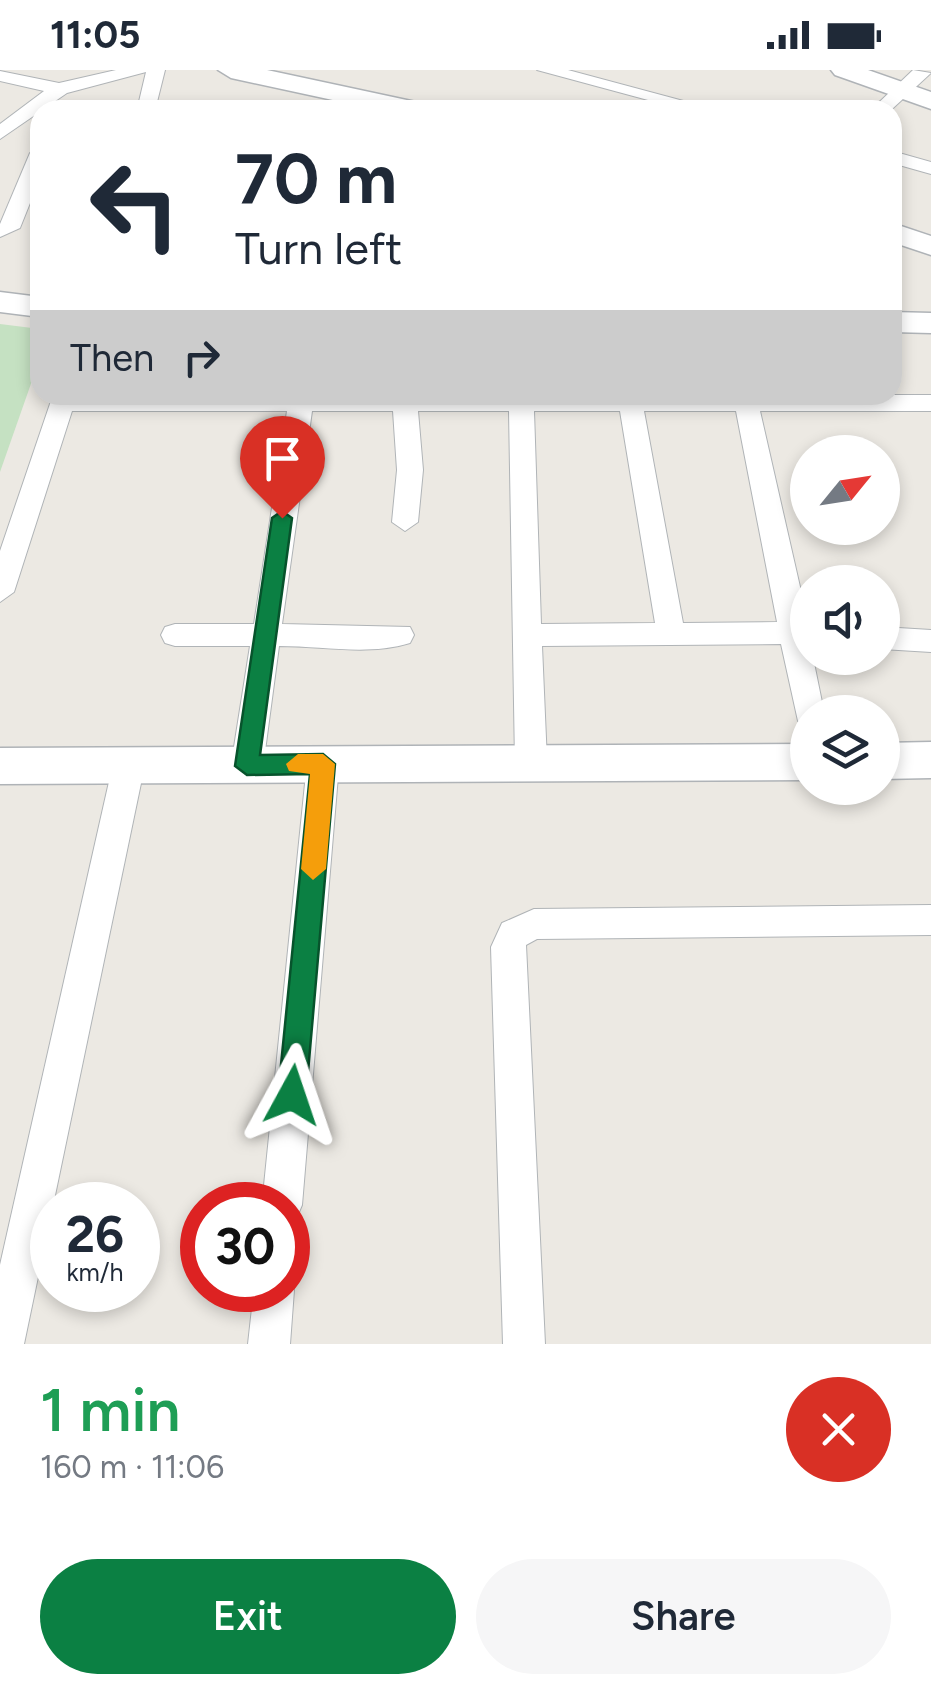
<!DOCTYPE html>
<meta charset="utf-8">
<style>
body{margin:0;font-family:Figtree,sans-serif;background:#f6f6f7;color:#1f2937;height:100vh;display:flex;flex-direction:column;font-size:38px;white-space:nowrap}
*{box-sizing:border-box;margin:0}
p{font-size:32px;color:#747a83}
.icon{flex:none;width:55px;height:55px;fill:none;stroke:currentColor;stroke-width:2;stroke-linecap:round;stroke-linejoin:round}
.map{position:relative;height:1274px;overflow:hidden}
.panel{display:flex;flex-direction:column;background:#fff;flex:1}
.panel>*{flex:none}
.top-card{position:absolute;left:30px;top:30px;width:872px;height:305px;border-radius:30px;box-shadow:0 5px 15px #0003;background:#fff;color:#1f2937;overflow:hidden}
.needle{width:65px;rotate:60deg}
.tools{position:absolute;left:790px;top:365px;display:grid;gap:20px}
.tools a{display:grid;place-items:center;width:110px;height:110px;border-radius:50%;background:#fff;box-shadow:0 5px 15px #0003;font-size:50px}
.speed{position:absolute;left:30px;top:1112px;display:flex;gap:20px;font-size:50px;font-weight:700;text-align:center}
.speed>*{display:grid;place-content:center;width:130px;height:130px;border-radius:50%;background:#fff;box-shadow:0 5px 15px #0003;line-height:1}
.speed small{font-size:25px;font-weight:400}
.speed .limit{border:15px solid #d22;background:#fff;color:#111}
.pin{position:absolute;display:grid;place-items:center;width:85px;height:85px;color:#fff;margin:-102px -42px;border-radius:50% 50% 50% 0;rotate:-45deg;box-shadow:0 0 10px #0007}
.pin .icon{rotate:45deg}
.me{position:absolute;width:110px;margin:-55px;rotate:5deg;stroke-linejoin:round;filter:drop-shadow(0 0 8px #0008)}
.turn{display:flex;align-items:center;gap:35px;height:210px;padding:0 40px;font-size:45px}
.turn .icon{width:130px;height:130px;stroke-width:2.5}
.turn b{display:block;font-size:70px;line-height:85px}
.then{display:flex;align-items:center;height:95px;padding:0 40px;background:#0003;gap:20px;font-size:38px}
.round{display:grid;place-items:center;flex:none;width:105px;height:105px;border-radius:52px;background:#f6f6f7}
.overview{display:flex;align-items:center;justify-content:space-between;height:170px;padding:0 40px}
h1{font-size:60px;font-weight:600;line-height:75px;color:#1e9e55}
.cta{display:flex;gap:20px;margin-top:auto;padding:20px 40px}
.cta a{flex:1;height:115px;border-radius:60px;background:#0b8043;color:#fff;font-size:40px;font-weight:600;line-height:115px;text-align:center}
.cta a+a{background:#f6f6f7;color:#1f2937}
.status{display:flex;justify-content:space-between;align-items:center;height:70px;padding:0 50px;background:#fff;direction:ltr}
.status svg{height:28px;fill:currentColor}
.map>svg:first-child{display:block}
.green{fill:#c5e1c2}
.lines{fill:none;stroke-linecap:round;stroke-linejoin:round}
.street-casing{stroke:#b0b4b7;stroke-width:2}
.secondary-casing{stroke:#afb3b7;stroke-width:3}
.street{fill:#fff;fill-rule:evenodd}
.secondary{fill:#fff;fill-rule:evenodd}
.route{fill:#0b8043;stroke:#07532c;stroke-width:2.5}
.slow{fill:#f59e0b}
</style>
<div class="status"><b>11:05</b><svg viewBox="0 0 49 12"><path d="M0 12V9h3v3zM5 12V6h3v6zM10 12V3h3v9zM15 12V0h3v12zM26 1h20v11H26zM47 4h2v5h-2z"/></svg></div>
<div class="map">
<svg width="931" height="1274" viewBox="0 0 931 1274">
<rect width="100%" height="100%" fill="#ece9e3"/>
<path class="green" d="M0 254 40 259V288L0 402Z"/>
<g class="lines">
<defs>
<g id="street">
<path d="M116 0H165L155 40H137L146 2 67 23 0 69V54L44 21 0 11V1L59 13Z"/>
<path d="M537 0H568L717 40H685Z"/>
<path d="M913 0 931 3 891 40H871Z"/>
<path d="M40 77V108L20 158 0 167V154L30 83Z"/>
<path d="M892 81 931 92V104L892 93Z"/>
<path d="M53 325H931V341H760L808 552V588H813L824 642H808V654L798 651 781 574 542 576 547 692 542 701 531 705 520 701 515 692 509 341H418L423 400 418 452 405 461 392 452 397 400 393 341H312L282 554 410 557 414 565 410 573C368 586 323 576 279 576L263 696 258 705 247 709 236 705 231 696 250 576H175L165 573 161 565 165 557 175 554H254L287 341H72L14 522 0 532V481ZM534 341H620L655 553 541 554ZM644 341H736L777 552 683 553Z"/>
<path d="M882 557 931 560V582L882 579Z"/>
<path d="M129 681 140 685 145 694 24 1274H0V1195L113 694 118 685Z"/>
<path d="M323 681 334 685 339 694 302 1135 296 1149 288 1152V1135H262L307 694 312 685Z"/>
<path d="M931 835V865L537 869 526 875 545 1274H503L491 877 502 853 534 839Z"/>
<path d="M288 1205 294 1220 290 1274H248L254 1220H288Z"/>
</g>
<g id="secondary">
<path d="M218 0H267L416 32 429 40H379L231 8Z"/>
<path d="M831 0H868L931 22V39L835 5Z"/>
<path d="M892 153 931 166V185L892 172Z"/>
<path d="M0 222 40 227V247L0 242Z"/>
<path d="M892 242 931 243V263L892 262Z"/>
<path d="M931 672V708L882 709V673Z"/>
<path d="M808 674V710L0 714V678Z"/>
</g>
</defs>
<use href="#street" class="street-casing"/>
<use href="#secondary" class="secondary-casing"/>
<use href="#street" class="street"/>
<use href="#secondary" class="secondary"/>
</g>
<path class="route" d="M282 441 292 448 260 685 323 684 335 694 306 1025 302 1035 292 1039 282 1035 278 1025 310 704 247 705 235 696 272 448Z"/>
<path class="slow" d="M298 684H323L335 694 326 799 313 810 301 799 310 704 289 701 286 694Z"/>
</svg>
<div class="tools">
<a><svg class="needle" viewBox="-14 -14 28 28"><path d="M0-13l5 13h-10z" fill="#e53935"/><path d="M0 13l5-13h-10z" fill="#747a83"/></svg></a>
<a><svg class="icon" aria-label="sound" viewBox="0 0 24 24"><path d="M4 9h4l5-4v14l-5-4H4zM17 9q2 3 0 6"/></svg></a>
<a><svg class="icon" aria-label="layers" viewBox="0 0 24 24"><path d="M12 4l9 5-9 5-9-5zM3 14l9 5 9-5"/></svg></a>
</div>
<div class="speed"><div>26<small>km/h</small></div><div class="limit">30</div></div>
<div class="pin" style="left:282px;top:448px;background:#d93025"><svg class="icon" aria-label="arrive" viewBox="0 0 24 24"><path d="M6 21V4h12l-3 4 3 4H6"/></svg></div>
<svg class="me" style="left:292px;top:1025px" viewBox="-20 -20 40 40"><path d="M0-17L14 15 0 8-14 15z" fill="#0b8043" stroke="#fff" stroke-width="4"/></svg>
<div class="top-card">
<div class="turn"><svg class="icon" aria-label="left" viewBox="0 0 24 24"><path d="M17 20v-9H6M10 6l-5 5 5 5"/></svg><div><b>70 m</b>Turn left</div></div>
<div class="then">Then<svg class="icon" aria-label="right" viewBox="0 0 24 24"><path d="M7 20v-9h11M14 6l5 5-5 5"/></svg></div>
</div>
</div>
<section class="panel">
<div class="overview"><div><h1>1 min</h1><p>160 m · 11:06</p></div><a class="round" style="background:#d93025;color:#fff"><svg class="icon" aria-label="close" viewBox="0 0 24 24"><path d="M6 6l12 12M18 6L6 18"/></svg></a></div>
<div class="cta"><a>Exit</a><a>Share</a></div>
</section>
